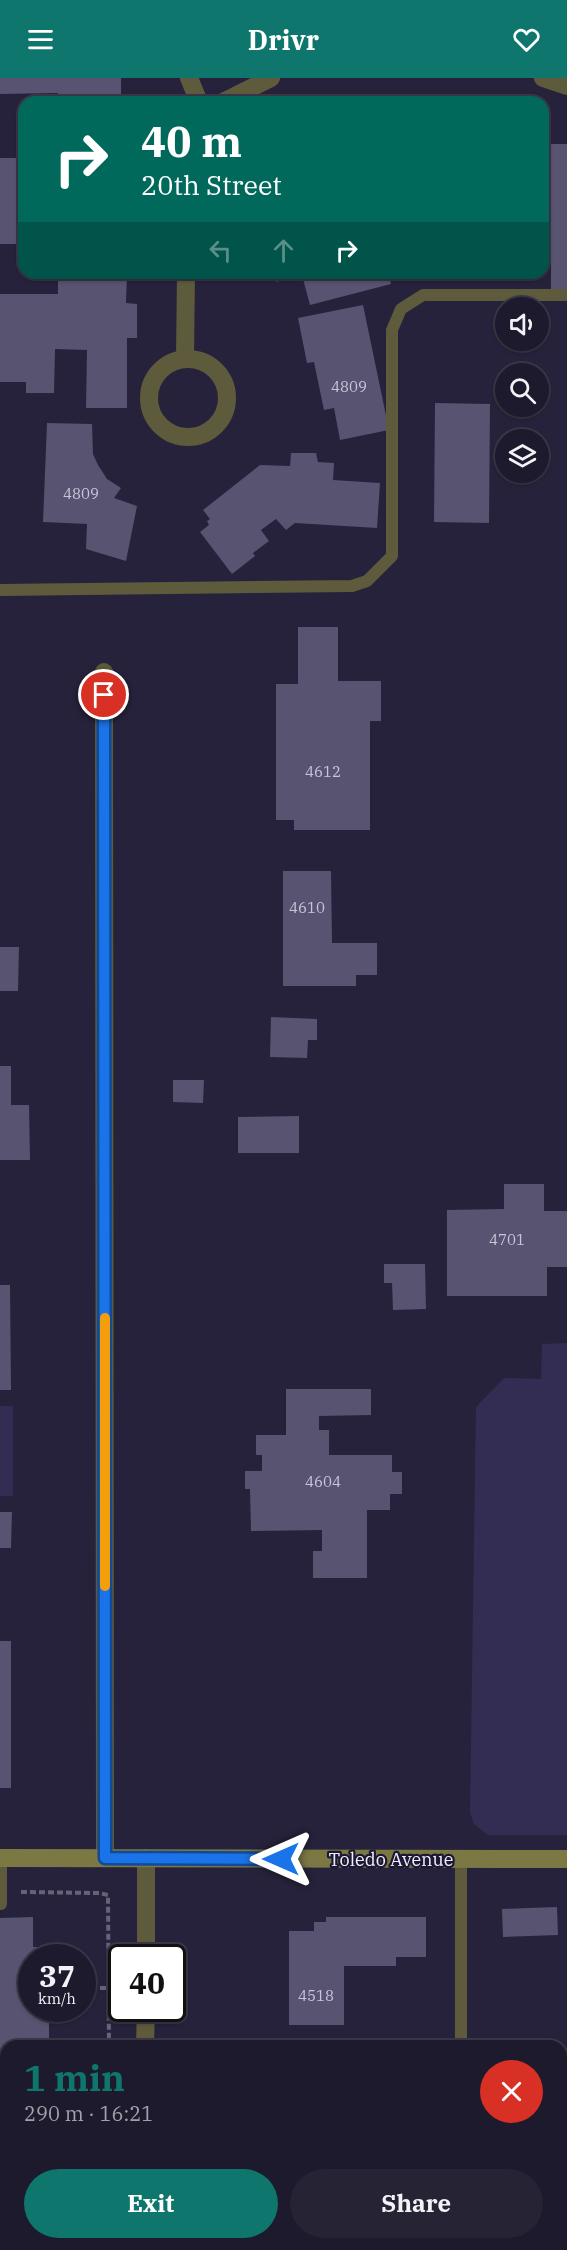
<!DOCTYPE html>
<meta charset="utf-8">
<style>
body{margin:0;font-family:"IBM Plex Serif",serif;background:#252334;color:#f1f3f6;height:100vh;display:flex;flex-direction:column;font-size:22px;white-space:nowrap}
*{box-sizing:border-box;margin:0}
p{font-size:20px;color:#a0a1a9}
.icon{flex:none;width:33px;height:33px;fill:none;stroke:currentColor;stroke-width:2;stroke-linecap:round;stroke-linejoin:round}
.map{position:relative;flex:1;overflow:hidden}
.side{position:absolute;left:0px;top:1962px;width:567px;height:210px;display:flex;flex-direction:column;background:#1c1a2c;border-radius:18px 18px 0 0;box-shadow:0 2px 4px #0004,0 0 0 2px #3a3848}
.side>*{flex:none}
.hud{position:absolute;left:18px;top:18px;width:531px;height:183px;border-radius:18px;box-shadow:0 2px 4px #0004,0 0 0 2px #3a3848;background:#00695c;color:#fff;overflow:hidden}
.tools{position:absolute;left:495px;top:219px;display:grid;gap:12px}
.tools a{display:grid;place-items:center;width:54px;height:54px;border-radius:50%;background:#1c1a2c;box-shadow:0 2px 4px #0004,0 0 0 2px #3a3848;font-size:30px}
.speed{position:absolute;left:18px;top:1866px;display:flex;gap:12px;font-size:30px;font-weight:700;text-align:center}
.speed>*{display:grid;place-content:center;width:78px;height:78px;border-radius:50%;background:#1c1a2c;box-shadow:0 2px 4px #0004,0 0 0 2px #3a3848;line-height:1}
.speed small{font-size:15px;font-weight:400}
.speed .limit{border:3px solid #111;border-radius:9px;background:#fff;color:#111}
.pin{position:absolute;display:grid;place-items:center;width:51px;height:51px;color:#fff;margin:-26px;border:3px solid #fff;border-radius:50%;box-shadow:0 2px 6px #0007}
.me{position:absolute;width:66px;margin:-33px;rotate:270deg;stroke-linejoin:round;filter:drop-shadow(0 0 4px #0008)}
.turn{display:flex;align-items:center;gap:21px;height:126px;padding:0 24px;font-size:27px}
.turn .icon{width:78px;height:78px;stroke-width:2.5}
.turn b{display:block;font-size:42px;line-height:51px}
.lanes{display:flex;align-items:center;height:57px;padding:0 24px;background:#0003;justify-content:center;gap:30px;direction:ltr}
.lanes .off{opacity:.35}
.round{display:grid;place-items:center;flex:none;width:63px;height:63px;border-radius:32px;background:#252334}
.headline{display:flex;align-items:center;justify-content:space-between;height:102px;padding:0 24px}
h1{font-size:36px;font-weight:700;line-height:45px;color:#0f766e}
.cta{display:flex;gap:12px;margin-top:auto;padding:12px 24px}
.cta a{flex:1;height:69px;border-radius:36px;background:#0f766e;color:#fff;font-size:24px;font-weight:700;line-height:69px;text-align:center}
.cta a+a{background:#252334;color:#f1f3f6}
header{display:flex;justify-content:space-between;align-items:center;height:78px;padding:0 24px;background:#0f766e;color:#fff;font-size:27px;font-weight:700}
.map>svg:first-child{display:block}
.green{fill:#342d53}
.building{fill:#575370}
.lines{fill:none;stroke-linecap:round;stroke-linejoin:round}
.path{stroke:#666279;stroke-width:4;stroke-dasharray:6 3;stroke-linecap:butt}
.lane{stroke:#5d5b3b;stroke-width:12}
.street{stroke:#5d5b3b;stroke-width:18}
.secondary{stroke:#7c7844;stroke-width:18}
.route-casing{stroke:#114b97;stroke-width:15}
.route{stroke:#1a73e8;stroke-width:10}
.slow{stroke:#f59e0b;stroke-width:10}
.labels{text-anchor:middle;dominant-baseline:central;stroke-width:4.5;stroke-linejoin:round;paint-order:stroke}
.number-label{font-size:15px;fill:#c9c6db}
.street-label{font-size:18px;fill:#efedff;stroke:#1d1831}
</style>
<header><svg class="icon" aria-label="menu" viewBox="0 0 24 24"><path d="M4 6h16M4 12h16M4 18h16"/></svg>Drivr<svg class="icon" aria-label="heart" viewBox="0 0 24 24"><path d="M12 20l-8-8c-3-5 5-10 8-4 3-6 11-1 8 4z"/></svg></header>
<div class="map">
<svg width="567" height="2172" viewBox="0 0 567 2172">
<rect width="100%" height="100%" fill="#26223b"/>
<g class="green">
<path d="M567 1265V1757H488L474 1746 470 1734 476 1329 504 1300 541 1301 542 1266Z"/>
<rect x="0" y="1328" width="13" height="90"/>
</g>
<g class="building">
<path d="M0 0H121V17L106 18V24H58V15L0 16Z"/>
<path d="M543 66H567V213H551V157H543Z"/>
<rect x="0" y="80" width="24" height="86"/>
<path d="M58 195 127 196 126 225 137 226V260H127V330H86L87 272 55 271 54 315H26V304H0V216H58Z"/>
<path d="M274 195H388L391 206 310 227 302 197 276 204Z"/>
<rect x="439" y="195" width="43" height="6"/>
<path d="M363 227 389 352 340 362 334 330 324 332 314 284 307 285 298 240Z"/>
<path d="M435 325 490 326 489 445 434 444Z"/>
<path d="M47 345 92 346 93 376 98 387 107 401 121 410 114 420 137 428 126 483 86 471 87 446 43 444Z"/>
<path d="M291 375H316L318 384 334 385 333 402 380 405 377 450 295 445 286 452 276 441 261 452 269 463 253 475 255 478 232 496 200 454 209 447 207 443 210 441 203 432 260 387 290 388Z"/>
<path d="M298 549H338V603H381V643H370V752H294V742H276V606H298Z"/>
<path d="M283 793H331L332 865H377V897H356V908H283Z"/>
<path d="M0 869H19L18 913H0Z"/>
<path d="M271 939 317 941V962H308L307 980 270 979Z"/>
<path d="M0 988H11V1027H29L30 1082H0Z"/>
<path d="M173 1002H204L203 1025 173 1024Z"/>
<path d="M299 1038V1075H238V1039Z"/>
<path d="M504 1106H544V1133H567V1189H547V1218H447V1132L504 1131Z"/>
<path d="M384 1186H425L426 1231 393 1232 392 1205H384Z"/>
<path d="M0 1207H10L11 1312H0Z"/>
<path d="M286 1311H371V1337L319 1338V1352H329V1377H392V1394H402V1416H390V1432H367V1500H313V1473H322V1452L251 1453 250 1411H245V1393H262V1377H256V1357H286Z"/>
<path d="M0 1434H12L11 1470H0Z"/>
<rect x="0" y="1563" width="11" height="147"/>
<path d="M557 1829 558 1857 503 1859 502 1831Z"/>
<path d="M33 1839V1869H38V1880H32V1930H49V1968H6V1976H0V1840Z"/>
<path d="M326 1839H426V1879H396V1888H344V1947H289V1853H314V1844H326Z"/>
<rect x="0" y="1991" width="6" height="111"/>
<path d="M8 2166H46V2172H0V2169H8Z"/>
<rect x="295" y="2166" width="35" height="6"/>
</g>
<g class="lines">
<g class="path">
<path d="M21 1814 99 1815 108 1817 109 1968"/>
<path d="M82 1910H109"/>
</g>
<g class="lane">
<path d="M0 512 352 508 367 503 392 478V252L401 231 423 217H567"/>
<path d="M1 1780V1826"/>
<path d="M461 1968V1781"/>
<path d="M48 2167H145"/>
<path d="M461 2172V2166"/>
</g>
<g class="street">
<path d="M189 0 199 24"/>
<path d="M543 0 567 8"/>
<path d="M223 24 271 0"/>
<path d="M185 279 186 195"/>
<circle cx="188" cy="320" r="39"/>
<path d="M104 594 105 1780"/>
<path d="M146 1880V1780"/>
<path d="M145 1968 146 1930"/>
<path d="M145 2172V2166"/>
</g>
<path class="secondary" d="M0 1780 567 1781"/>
</g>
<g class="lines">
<defs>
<path id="route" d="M104 617 105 1780 281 1781"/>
</defs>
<use href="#route" class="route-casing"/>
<use href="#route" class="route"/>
<path class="slow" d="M105 1240V1508"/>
</g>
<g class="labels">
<g class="number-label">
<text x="349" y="308">4809</text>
<text x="81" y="415">4809</text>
<text x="323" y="693">4612</text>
<text x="307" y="829">4610</text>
<text x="507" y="1161">4701</text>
<text x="323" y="1403">4604</text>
<text x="316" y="1917">4518</text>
</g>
<g class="street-label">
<text x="391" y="1781">Toledo Avenue</text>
</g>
</g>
</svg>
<div class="tools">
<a><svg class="icon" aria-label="sound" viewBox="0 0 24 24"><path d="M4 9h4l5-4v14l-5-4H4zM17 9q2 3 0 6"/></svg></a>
<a><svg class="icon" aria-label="search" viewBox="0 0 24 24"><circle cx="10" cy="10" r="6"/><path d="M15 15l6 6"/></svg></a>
<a><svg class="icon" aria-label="layers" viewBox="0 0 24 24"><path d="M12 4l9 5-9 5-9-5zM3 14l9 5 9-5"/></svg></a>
</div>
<div class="speed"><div>37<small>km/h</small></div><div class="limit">40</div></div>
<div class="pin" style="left:104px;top:617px;background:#d93025"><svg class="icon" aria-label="arrive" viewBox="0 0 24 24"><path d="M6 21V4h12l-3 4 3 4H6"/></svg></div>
<svg class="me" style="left:281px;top:1781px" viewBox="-20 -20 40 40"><path d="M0-17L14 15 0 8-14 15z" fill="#1a73e8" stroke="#fff" stroke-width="4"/></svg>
<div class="hud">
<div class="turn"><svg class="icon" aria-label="right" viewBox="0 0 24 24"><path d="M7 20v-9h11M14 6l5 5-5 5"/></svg><div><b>40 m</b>20th Street</div></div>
<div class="lanes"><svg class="icon off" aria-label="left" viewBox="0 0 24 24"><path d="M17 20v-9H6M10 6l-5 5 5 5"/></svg><svg class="icon off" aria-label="ahead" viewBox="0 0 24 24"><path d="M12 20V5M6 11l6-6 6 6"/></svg><svg class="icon" aria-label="right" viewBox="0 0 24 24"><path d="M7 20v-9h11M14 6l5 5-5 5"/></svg></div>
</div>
<section class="side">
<div class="headline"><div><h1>1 min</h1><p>290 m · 16:21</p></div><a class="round" style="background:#d93025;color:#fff"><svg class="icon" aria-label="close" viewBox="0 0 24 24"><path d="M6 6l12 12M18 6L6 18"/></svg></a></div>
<div class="cta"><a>Exit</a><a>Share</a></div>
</section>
</div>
